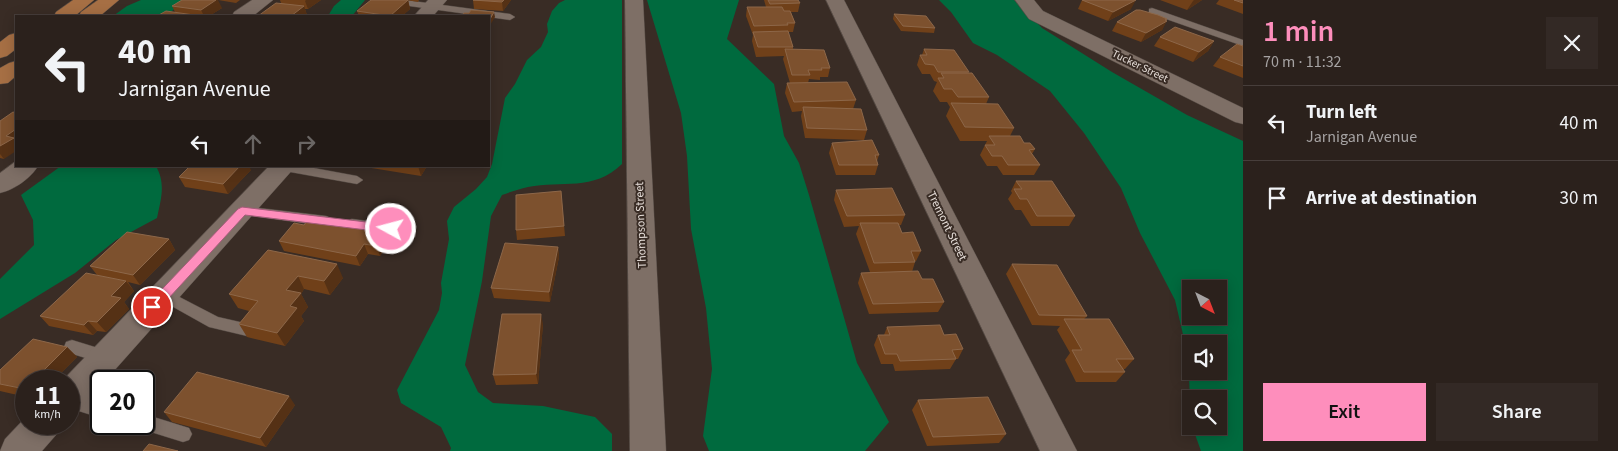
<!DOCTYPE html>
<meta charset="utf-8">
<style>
body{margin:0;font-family:"Source Sans 3",sans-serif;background:#332925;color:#f1f3f6;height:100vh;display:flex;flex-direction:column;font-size:19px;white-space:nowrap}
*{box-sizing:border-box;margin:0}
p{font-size:16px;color:#a6a3a3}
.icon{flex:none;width:28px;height:28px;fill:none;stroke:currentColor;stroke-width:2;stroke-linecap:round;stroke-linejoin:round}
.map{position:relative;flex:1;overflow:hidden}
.details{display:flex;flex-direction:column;background:#2b211c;width:375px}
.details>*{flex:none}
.guide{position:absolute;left:15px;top:15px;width:475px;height:152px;border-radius:0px;box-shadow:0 2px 12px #0003,0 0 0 1px #473e3b;background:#2b211c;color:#f1f3f6;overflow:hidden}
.needle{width:32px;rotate:138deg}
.tools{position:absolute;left:1182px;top:280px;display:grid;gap:10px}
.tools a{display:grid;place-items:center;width:45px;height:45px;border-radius:0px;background:#2b211c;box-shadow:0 2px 12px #0003,0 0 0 1px #473e3b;font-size:25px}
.speed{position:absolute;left:15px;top:370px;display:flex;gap:10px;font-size:25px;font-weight:700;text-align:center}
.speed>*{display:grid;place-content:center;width:65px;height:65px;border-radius:50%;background:#2b211c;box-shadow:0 2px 12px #0003,0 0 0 1px #473e3b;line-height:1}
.speed small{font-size:12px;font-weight:400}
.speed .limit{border:2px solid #111;border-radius:8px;background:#fff;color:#111}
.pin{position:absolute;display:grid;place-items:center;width:42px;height:42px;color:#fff;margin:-21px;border:2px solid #fff;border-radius:50%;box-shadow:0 1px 5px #0007}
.me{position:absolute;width:55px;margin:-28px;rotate:277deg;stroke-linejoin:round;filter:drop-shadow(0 0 4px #0008)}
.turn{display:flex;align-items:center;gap:18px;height:105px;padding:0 20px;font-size:22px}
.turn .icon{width:65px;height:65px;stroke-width:2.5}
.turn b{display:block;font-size:35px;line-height:42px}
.lanes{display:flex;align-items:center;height:48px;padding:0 20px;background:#0003;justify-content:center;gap:25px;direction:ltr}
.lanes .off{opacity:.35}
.round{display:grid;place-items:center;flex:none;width:52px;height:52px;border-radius:0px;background:#332925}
.overview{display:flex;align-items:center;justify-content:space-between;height:85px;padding:0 20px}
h1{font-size:30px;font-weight:600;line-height:38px;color:#fe8ebc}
.primary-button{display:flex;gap:10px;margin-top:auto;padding:10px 20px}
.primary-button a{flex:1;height:58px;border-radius:0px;background:#fe8ebc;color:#111;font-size:20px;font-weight:600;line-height:58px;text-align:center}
.primary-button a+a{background:#332925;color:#f1f3f6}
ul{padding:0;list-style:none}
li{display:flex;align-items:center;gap:15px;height:75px;padding:0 20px;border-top:1px solid #473e3b}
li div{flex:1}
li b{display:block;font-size:19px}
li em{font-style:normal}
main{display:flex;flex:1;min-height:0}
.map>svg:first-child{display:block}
.forest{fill:#006a3e;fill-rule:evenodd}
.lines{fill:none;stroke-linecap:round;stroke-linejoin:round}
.service-casing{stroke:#534943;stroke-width:1}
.minor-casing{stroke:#534943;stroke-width:1}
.primary-casing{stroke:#534943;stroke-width:1}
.service{fill:#7e6f66;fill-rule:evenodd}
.minor{fill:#7e6f66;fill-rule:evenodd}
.primary{fill:#a66f44;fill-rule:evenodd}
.wall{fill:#704019}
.shaded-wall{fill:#553115}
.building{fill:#7d512e;stroke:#8d6749}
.route{fill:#fe8ebc;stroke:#a55c7a}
.labels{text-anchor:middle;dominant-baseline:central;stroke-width:4;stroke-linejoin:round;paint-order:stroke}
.far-street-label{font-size:11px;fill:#e6ded9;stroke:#392c25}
.street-label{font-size:12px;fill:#e6ded9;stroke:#392c25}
</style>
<main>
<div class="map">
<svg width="1243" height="451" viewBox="0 0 1243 451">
<rect width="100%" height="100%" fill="#392c25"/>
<g class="forest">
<path d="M141 0H193L178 6 166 16H113L127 6Z"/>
<path d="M341 0H365L352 16H328L334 6Z"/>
<path d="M565 0H622V164C593 192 562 180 528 187 519 189 510 192 502 195L491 216 482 281 465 365 478 392 493 403 543 406 595 417 612 434V451H450L451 448 441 427 401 403 397 390 439 310 442 293 441 283 449 239 447 221 454 207 476 189 487 177 492 164 505 98 515 84 527 60 541 47 548 32 547 24 552 11 559 3Z"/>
<path d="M647 0H739L727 39 774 84 784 136 799 163 809 195 857 363 889 422 865 451H709L703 436 712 369 706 308 691 229 687 156 681 113Z"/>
<path d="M939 0H1015L1042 28 1112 72 1187 115 1243 141V451H1201L1192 426H1219V399H1191V421L1188 356 1175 300 1140 233 1121 188 1084 133 1050 91 997 55 973 43 951 12ZM1191 289H1219V316H1191ZM1191 344H1219V371H1191Z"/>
<path d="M61 166H156C166 184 161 199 157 218L116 240 75 273 0 319V279L34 245 33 220 21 195Z"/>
</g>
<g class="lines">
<defs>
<g id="service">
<path d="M405 0 510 14 515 17 510 20 402 5V1Z"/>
<path d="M1152 8 1243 40V46L1149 13V9Z"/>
<path d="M273 166H303L357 176 363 180 357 184 279 170Z"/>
<path d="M242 206 326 216 331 218 333 221 331 224 326 226 237 214 235 211 237 208Z"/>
<path d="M352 219 391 224 396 226 398 229 396 232 391 234 347 227 345 224 347 221Z"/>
<path d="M164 289 218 317 253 325 255 330 253 335 247 336 209 327 159 299 156 295 159 291Z"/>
<path d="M72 340 111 352 113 357 111 362 105 364 66 352 64 347 66 342Z"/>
<path d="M69 392 101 402V418L69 408Z"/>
<path d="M144 414 189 428 192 434 189 440 183 442 138 428 136 424H144Z"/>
</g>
<g id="minor">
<path d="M252 0H273L253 16H232L234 12Z"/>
<path d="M428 0H447L433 16H414Z"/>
<path d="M625 0H643L666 451H630Z"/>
<path d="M826 0H844L1077 451H1040Z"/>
<path d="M1015 0H1034L1043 11 1243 108V124L1235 122 1029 19Z"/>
<path d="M16 161V166H38C31 178 14 190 0 193V173Z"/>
<path d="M269 166H296L105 381H101V385L81 408 69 412V381H62Z"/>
<path d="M26 417V424H61L56 435 42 451H0L5 439Z"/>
</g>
<g id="primary">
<path d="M73 0H94L75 16H54L56 12Z"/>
<path d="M98 0H119L100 16H79L81 12Z"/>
<path d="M16 33V49L7 56 0 58V42L9 35Z"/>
<path d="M16 61V76L8 83 0 84V68L9 63Z"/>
</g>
</defs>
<use href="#service" class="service-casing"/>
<use href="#minor" class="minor-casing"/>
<use href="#primary" class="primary-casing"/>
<use href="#service" class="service"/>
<use href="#minor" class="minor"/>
<use href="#primary" class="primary"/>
</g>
<g class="wall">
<path d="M218 0H240L236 3Z"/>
<path d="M280 0H321L308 9H305L307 15 306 16H258L281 3Z"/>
<path d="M406 0H419L418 2Z"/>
<path d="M408 0 410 9 402 16H359L357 11Z"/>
<path d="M473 0H511L503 11 474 9Z"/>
<path d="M764 0H798L800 3 798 12H791L795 23 793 32H788L793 47V49L830 68 828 77H820V80L809 79 808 83 856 100 853 109 867 130 864 140 805 138 801 116 802 111 792 112 785 93 787 83H790L783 59 784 56 756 57 752 41 753 35 746 16 747 7H766Z"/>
<path d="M1082 0 1131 9 1108 21 1078 9Z"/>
<path d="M1160 0H1202L1187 10Z"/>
<path d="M1219 0H1243V14L1216 4Z"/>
<path d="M172 6 222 8 209 16H157L175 12Z"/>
<path d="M894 14 935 28 934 33 901 31 893 19Z"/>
<path d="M1166 21 1162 30 1141 42 1112 31 1117 22Z"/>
<path d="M1160 37 1214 41 1208 51 1193 62 1154 46Z"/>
<path d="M1243 46V78L1213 66 1220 57Z"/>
<path d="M924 49 969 73 989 97 986 104 1014 128 1010 136 1024 143 1035 149 1032 154 1040 165 1034 175H1003L997 166H987L980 155 987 141H960L946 116 950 107 947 102H940L933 91 937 82 934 81 930 74H922L917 65 920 55H922Z"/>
<path d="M0 121 4 159 0 158Z"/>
<path d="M832 143 879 155 877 161 878 165 875 175H836L829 153Z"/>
<path d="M359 166H427L421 176Z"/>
<path d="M251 170 228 194 185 187 179 177Z"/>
<path d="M1016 181 1075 216 1069 226H1031L1021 210H1015L1008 199 1012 193 1011 191Z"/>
<path d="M836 190 905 215 901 225H899L902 233 921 251 916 261H915V262L912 272 922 279 944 302 938 312 869 314 858 283 861 273 870 272 856 234 859 226 844 227 834 200Z"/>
<path d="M561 191 565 236 517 240 516 230Z"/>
<path d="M304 225 388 230 391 240 380 256 368 254 360 266 284 251 279 241Z"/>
<path d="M169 239 175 250 140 285 128 282 134 291 124 302 129 309 106 332 97 331 93 335 49 326 40 316 97 275 90 266Z"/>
<path d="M558 247 559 257 550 302 494 298 491 288Z"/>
<path d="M268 250 343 278 330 295 304 289 301 294 308 307 301 316 304 321 285 346 247 337 239 324 249 311 238 308 229 294Z"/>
<path d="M1012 264 1087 316 1084 319 1134 359 1125 369H1123L1125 372 1116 382H1076L1065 360 1070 353 1057 330 1060 326 1032 325 1006 274Z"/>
<path d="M543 324 538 384 496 385 493 375Z"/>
<path d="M887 327 944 335 963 349 958 359H956L950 369 895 371 893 364H881L874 345 878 335H884Z"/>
<path d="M67 347 77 357 53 381H26V397L0 391V370Z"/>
<path d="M918 400 1006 434 999 443 927 446 912 410Z"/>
<path d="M295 405 266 447 172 422 164 412Z"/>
</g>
<g class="shaded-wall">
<path d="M216 0H218L222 8 209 16H204L201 10Z"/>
<path d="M306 0H321L308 9 305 1Z"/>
<path d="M408 0 410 9 402 16H390Z"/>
<path d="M504 0H511L503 11 502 2Z"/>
<path d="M1136 0 1131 9 1108 21 1113 12Z"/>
<path d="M1194 0H1202L1187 10 1193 1Z"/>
<path d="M304 6 307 15 306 16H291Z"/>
<path d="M494 12 495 17 489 27V21Z"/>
<path d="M1167 19 1165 22 1167 21 1162 30 1141 42 1146 33Z"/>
<path d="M1214 41 1208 51 1193 62 1199 52Z"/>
<path d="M16 129V151L4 159 0 154V146L6 136Z"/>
<path d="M240 166H249L251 170 228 194 223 184Z"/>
<path d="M418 166H427L421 176Z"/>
<path d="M388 230 391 240 380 256 376 246Z"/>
<path d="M169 239 175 250 140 285 133 275Z"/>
<path d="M364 244 368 254 360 266 356 256Z"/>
<path d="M558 247 559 257 550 302 549 292Z"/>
<path d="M337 264 343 278 330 295 324 281Z"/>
<path d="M298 276 304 289 301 294 308 307 301 316 304 321 285 346 277 333 290 306 286 290Z"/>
<path d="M126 281 134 291 124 302 129 309 106 332 97 322 111 296Z"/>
<path d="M541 314 543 324 538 384 536 374Z"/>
<path d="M88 321 97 331 93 335 84 325Z"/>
<path d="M67 347 77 357 53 381H33Z"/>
<path d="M289 396 295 405 266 447 260 438Z"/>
</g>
<g class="building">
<path d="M182 0H216L201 10 172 6Z"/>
<path d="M371 0H408L390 16 357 11Z"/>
<path d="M473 0H504L502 2Z"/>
<path d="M768 0H798L800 3 770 4Z"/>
<path d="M1082 0H1136L1113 12Z"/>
<path d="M1234 0H1243V3Z"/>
<path d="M276 3 304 6 291 16H258Z"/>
<path d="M747 7H782L784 11H790L795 23H787L788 25 754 26Z"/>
<path d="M471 10 494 12 489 21V16H462L464 13H469Z"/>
<path d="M1136 10H1140L1158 15 1167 19 1165 20 1167 21 1146 33 1117 22Z"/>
<path d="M166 11 201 16H157Z"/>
<path d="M894 14 926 16 935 28 903 26Z"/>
<path d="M1175 27 1214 41 1199 52 1160 37Z"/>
<path d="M788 31 793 47H758L753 32Z"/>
<path d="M1237 44 1243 46V66L1220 57Z"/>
<path d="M785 49 824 50 830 68H821L822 70H808L810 75H792Z"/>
<path d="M924 49 954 50 969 72H938L934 65 925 64 920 55H927Z"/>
<path d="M941 73H972L989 97H958L952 89H944L938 78H944Z"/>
<path d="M847 82 856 100 794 102 787 83Z"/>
<path d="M951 103 998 104 1014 128 965 127Z"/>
<path d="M803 107 861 109 867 130 807 128Z"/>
<path d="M13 112 16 113V129L6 136 14 138 0 146V121Z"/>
<path d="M989 136H1020L1024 143H1030L1035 149 1029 150 1040 165H1008L1002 156H992L985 145H995Z"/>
<path d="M872 140 879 155H875L878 165H839L832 143Z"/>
<path d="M190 166H240L223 184 179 177Z"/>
<path d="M1016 181H1052L1075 216H1037L1027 199H1020L1014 189H1022Z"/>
<path d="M892 188 905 215 847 216 836 190Z"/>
<path d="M561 191 564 226 516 230V195Z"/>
<path d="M311 216 388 230 376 246 364 244 356 256 279 241 294 223 304 225Z"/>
<path d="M860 223H898L902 233 913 232 921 251H911L915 262 874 263Z"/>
<path d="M127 232 169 239 133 275 90 266Z"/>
<path d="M505 243 558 247 549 292 491 288Z"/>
<path d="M268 250 337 264 324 281 298 276 286 290 301 293 290 306 297 308 277 333 239 324 258 301 229 294Z"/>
<path d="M1012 264 1057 265 1087 316 1039 315Z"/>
<path d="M918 271 922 279H933L944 302 873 304 861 273Z"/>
<path d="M86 273 126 281 111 296 121 298 97 322 88 321 84 325 40 316Z"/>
<path d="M502 314H541L536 374 493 375Z"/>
<path d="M1064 319H1109L1134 359H1116L1125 372H1084L1072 350H1082Z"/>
<path d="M940 325 944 335 956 334 963 349 952 350 956 359 900 361 897 354H885L878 335H890L887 327Z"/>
<path d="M33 339 67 347 33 381H26V388L25 389 0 384V370Z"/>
<path d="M197 372 289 396 260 438 164 412Z"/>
<path d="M988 397 1006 434 933 437 918 400Z"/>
<path d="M149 444 178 451H143Z"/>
</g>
<path class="route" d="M242 207 391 225 396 229 391 233 245 215 157 311H148L146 307 148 304 238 209Z"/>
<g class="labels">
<g class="far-street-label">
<text transform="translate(1140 66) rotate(26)">Tucker Street</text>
</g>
<g class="street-label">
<text transform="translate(641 225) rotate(-92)">Thompson Street</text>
<text transform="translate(947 226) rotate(64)">Tremont Street</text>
</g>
</g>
</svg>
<div class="tools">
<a><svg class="needle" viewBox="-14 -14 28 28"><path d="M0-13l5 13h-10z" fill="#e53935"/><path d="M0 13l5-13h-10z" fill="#a6a3a3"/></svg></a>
<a><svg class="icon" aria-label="sound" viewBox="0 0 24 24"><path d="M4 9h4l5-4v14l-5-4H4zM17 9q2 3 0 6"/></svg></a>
<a><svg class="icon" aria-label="search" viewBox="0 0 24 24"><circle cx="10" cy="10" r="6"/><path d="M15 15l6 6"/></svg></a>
</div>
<div class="speed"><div>11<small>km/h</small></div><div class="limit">20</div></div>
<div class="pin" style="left:152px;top:307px;background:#d93025"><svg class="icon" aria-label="arrive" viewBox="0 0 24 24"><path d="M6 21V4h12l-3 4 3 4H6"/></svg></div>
<svg class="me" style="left:391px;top:229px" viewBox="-20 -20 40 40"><circle r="17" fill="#fe8ebc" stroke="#fff" stroke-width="3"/><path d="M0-11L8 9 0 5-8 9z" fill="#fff"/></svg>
<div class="guide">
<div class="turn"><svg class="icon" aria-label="left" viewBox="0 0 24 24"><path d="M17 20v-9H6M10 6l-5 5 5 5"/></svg><div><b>40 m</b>Jarnigan Avenue</div></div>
<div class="lanes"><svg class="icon" aria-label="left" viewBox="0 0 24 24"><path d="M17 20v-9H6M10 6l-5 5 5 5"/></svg><svg class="icon off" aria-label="ahead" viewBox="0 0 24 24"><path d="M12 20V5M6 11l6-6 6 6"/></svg><svg class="icon off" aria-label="right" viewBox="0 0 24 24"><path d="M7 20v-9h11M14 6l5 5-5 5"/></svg></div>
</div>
</div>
<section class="details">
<div class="overview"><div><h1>1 min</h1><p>70 m · 11:32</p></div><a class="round"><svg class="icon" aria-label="close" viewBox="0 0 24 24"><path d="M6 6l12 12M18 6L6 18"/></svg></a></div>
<ul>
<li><svg class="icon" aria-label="left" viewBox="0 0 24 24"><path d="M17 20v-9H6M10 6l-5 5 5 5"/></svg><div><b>Turn left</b><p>Jarnigan Avenue</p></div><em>40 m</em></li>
<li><svg class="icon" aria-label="arrive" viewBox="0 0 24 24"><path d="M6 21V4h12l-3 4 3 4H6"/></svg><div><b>Arrive at destination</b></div><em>30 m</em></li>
</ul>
<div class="primary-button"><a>Exit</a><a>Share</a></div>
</section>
</main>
